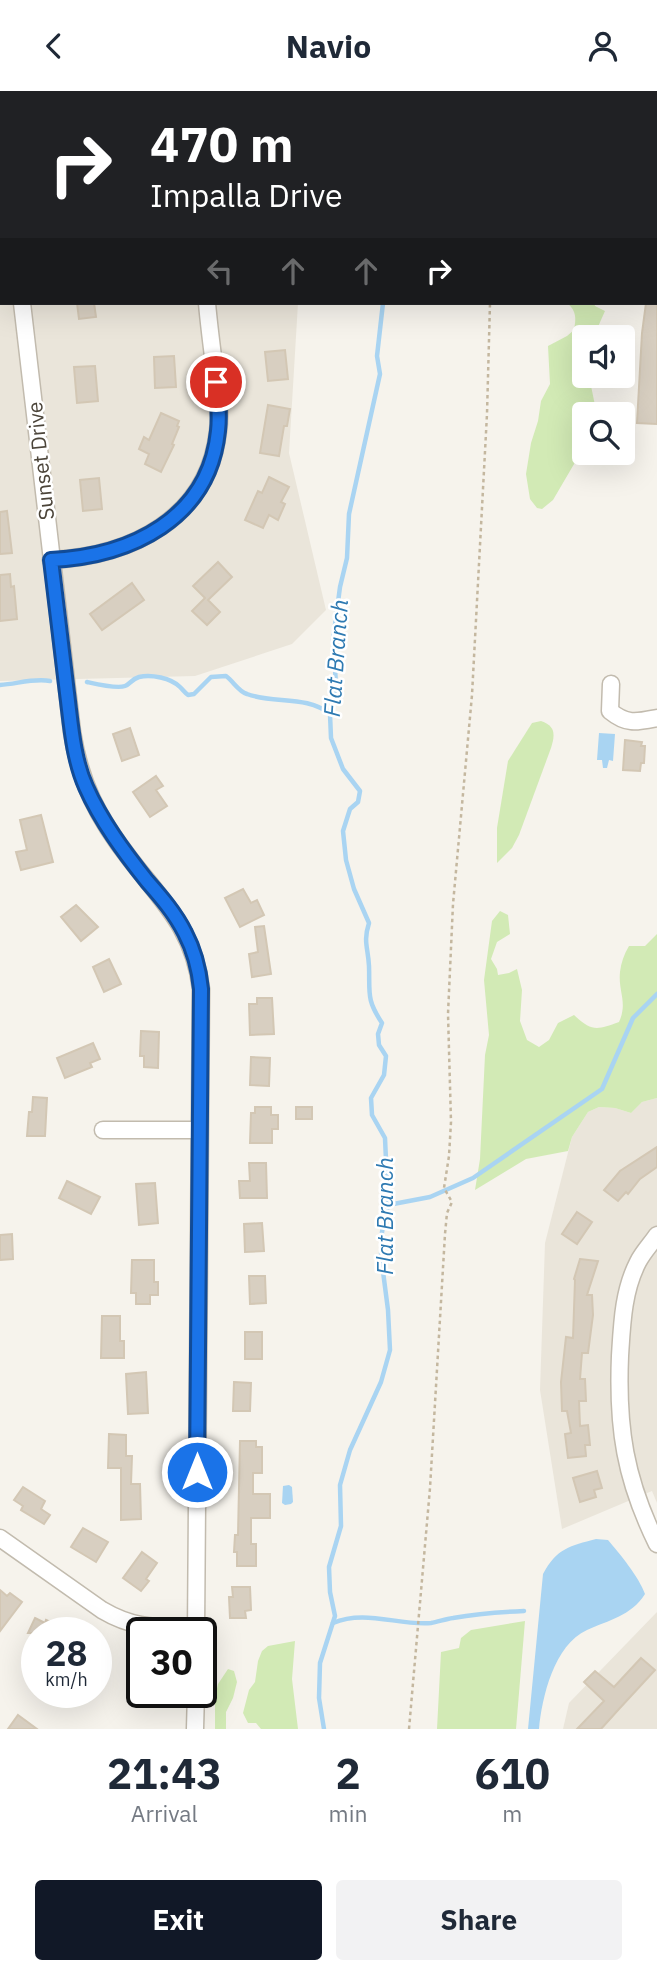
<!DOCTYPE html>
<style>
body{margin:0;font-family:"IBM Plex Sans",sans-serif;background:#f2f2f3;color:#1f2937;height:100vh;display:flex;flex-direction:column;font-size:26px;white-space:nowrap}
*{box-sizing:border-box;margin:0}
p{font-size:23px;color:#747a83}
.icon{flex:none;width:38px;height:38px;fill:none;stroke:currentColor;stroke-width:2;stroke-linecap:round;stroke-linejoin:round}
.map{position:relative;height:1638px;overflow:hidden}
.side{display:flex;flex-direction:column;background:#fff;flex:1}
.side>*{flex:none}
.guide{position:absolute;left:0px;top:0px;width:658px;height:214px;box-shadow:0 7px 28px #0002;background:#202124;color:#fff;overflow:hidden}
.fabs{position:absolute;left:572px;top:234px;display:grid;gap:14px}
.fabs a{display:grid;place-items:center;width:63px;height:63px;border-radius:7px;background:#fff;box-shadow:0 7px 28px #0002;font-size:35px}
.speed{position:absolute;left:21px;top:1526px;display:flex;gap:14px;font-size:35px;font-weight:700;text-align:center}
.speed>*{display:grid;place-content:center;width:91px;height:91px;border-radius:50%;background:#fff;box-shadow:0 7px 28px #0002;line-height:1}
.speed small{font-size:18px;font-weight:400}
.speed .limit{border:4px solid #111;border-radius:10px;background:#fff;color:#111}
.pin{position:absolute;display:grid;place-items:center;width:60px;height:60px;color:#fff;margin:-30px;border:4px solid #fff;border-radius:50%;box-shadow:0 2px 7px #0007}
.me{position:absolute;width:77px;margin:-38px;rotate:0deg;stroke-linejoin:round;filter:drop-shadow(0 0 5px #0008)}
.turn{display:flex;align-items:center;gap:24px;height:147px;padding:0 35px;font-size:32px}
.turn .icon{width:91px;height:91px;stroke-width:2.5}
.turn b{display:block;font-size:49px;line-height:60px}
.lanes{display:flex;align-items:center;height:66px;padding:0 35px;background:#0003;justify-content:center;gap:35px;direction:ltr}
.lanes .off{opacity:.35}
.eta{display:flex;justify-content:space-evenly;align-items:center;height:119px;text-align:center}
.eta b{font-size:42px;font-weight:700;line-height:49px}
.primary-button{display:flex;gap:14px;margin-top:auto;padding:14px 35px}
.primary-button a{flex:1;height:80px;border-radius:7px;background:#111827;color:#fff;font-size:28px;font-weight:700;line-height:80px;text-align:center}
.primary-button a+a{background:#f2f2f3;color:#1f2937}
header{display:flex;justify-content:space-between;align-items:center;height:91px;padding:0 35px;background:#fff;font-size:32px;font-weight:700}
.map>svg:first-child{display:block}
.residential{fill:#eae5da}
.green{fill:#d2eab5}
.water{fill:#a9d4f2}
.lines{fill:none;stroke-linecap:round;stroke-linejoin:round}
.stream{stroke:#a9d4f2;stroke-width:4.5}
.building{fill:#d8cfc1;stroke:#d3c7b4;stroke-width:2}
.minor-casing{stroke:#c2bbae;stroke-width:19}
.path{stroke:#c4b79f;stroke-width:2.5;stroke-dasharray:3.5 3.5;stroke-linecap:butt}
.minor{stroke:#fff;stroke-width:16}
.route-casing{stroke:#114b97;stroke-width:18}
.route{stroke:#1a73e8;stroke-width:12}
.labels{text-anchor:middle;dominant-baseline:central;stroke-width:5;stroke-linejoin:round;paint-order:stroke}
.street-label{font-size:21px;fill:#4b4439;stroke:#fff}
.water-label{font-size:23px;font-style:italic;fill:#2e7ab2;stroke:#fff}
</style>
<header><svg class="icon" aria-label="back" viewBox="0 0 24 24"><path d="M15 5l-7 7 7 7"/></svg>Navio<svg class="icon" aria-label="person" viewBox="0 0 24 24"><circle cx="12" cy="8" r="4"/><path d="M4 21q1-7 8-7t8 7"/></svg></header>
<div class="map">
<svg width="657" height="1638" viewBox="0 0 657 1638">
<rect width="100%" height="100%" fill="#f6f3ec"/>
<g class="residential">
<path d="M0 0H312V2H2V212H298L289 362 326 519 292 553 195 585 0 590Z"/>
<path d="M657 1007V1412L652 1400 562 1438 540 1299 545 1152 572 1046 588 1021 599 1016 615 1017 631 1022 642 1011Z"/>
<path d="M657 1521V1638H563L569 1612Z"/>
</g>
<g class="green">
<path d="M567 212H594L595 215 605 220 597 238 604 247H584V250L582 251 583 280 584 285 590 290 597 324H584V356L553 409 542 418 537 417 530 408 526 383 531 352 538 330 541 310 550 293 548 255 567 245 574 239C576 228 577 220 567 212Z"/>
<path d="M541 630C556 635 555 644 551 657L519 744 512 757 497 772V737L508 670 532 632Z"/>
<path d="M500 820 508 824 510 843 497 851 491 868 497 878 498 884 509 882 517 878 522 899 520 930 527 949 539 956 549 949 558 932 574 924C592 941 597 939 619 931 628 911 618 901 620 881 621 872 624 863 629 855H645L657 843V1007L642 1011 631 1022 615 1017 599 1016 588 1021 572 1046 568 1060 526 1068 475 1099 480 1068 485 964 489 944 484 889 492 830Z"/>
<path d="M525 1530 516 1638H437L441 1561 459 1557 461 1547 471 1539Z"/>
<path d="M295 1550 292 1588 298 1638H261L256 1632H248L243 1622 249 1599 255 1591 258 1570 262 1560 268 1555Z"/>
<path d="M228 1578 234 1580 237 1591 233 1607 226 1621V1638H215V1607L218 1593Z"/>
</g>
<g class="water">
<path d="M599 642 615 643 613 670 609 669 607 677H603L602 669H597Z"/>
<path d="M289 1394 292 1396 293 1411 291 1413 285 1414 282 1412 283 1395Z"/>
<path d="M596 1448 608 1449C620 1463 639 1486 645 1503 631 1525 609 1529 587 1539 554 1554 542 1606 539 1638H528L543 1483C557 1457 570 1455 596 1448Z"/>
</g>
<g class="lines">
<g class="stream">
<path d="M386 0V2"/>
<path d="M87 591C96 593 117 598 125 595 130 593 132 588 139 586 151 583 171 587 180 596 183 599 185 602 188 604L194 603 211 586 226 585C234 591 238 600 247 603 274 613 307 604 330 623"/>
<path d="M0 594C17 593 33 587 50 590"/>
<path d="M388 1114 430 1106 473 1087 602 998 633 927 657 903"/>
<path d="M333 1532C365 1518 399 1535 431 1532 438 1531 445 1528 453 1527 476 1523 500 1521 524 1520"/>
<path d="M324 1638 319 1607 320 1572 335 1525 330 1501 329 1476 341 1435 340 1394 350 1359 381 1291 390 1259 388 1219 381 1165 382 1141 388 1114 385 1047 372 1024 371 1007 384 984 386 965 379 954 378 943 382 932C366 908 370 902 369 875 368 856 363 851 369 832L354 798 346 769 343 740 350 718 358 711 360 700 343 678 331 647 330 623 336 593 333 549 340 496 347 467 349 423 380 283 377 265 383 212"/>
</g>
</g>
<g class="building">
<path d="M77 212H94L96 226 79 228Z"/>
<path d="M646 212H657V333L637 332 642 242Z"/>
<path d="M285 259 288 288 268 290 265 261Z"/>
<path d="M174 265 176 296 155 297 154 266Z"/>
<path d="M95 275 98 310 77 312 74 276Z"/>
<path d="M268 314 290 318 287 335H284L279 365 260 362Z"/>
<path d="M161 322 179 330 177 335 179 336 172 353 174 354 161 381 145 373 149 363 139 358 144 346 149 349Z"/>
<path d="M269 386 289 396 281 411 285 413 278 429 269 424 263 437 245 429 258 400 262 402Z"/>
<path d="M99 387 102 418 83 420 80 389Z"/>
<path d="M7 420 12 462 0 463V421Z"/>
<path d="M218 471 232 486 208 509 220 521 207 534 192 520 205 507 193 495Z"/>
<path d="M10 483 11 496 14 495 17 528 0 530V484Z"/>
<path d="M132 492 144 509 102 539 90 523Z"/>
<path d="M130 637 139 664 122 670 113 643Z"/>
<path d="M625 649 642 651 641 655H645L644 672H641L640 680 623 679Z"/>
<path d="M156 685 163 695 156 699 167 715 150 726 133 701Z"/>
<path d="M41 724 53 771 21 779 16 761 27 759 20 729Z"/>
<path d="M243 798 251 812 257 809 264 824 240 836 225 807Z"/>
<path d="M76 814 98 836 81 850 61 826Z"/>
<path d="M264 835 271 883 252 886 249 863 258 861 255 836Z"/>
<path d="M109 868 121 893 104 901 93 876Z"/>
<path d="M257 907H272L274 943 250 944 249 913H257Z"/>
<path d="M141 940 159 941 158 977 144 976V965H140Z"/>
<path d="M93 952 100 968 90 972 92 976 65 987 57 967Z"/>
<path d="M251 966 270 967 269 995 250 994Z"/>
<path d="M33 1006 47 1007 45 1045H27L29 1021H32Z"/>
<path d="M255 1016H271V1024H278V1038H272V1052H250L251 1022H255Z"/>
<rect x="296" y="1016" width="16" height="12"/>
<path d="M657 1056V1076L640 1088 628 1103 626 1101 618 1110 604 1099 620 1080Z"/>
<path d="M249 1072H266L267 1107H240L239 1090H250Z"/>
<path d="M67 1090 100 1106 91 1123 59 1107Z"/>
<path d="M155 1092 158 1132 139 1134 136 1093Z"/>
<path d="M577 1121 592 1131 577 1153 562 1143Z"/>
<path d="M262 1132 264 1160 245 1161 244 1133Z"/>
<path d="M12 1143 13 1168 0 1169V1144Z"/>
<path d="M580 1168 598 1170 587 1204H592L593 1224 588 1262H582L580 1288H585L586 1310H579L580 1335 588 1334 590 1354H585L586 1365 568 1367 565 1343 571 1342 567 1320H562L561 1291 566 1246 573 1247 575 1189 574 1188Z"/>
<path d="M132 1169H154V1191H158V1204H150V1213H136V1202H131Z"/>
<path d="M249 1185H265L266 1212 250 1213Z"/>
<path d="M102 1225H120V1250H124V1267H101Z"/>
<rect x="245" y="1241" width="17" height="27"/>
<path d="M146 1281 148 1322 128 1323 126 1283Z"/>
<path d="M234 1291 251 1292 250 1320H233Z"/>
<path d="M109 1343 126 1344V1365H132L131 1393H140L141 1428 121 1429V1377H108Z"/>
<path d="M240 1350H256V1356H262V1382H253V1403H270V1427H251V1453H256V1475H237V1461H234L235 1444H238Z"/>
<path d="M597 1380 602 1397 594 1399 596 1406 580 1411 573 1387Z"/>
<path d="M23 1396 45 1410 41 1418 50 1424 44 1433 21 1419 23 1415 14 1409Z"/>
<path d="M83 1437 108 1451 96 1471 71 1456Z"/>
<path d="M142 1461 157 1472 146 1488 149 1490 141 1500 123 1487Z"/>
<path d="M232 1496H250L251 1519 245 1520 246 1527H230L229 1506H233Z"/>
<path d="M0 1499 7 1505 10 1502 22 1511 0 1540Z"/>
<path d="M35 1527 45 1532 46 1529 74 1542H28Z"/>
<path d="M641 1567 655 1579 619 1618 601 1638H577L604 1610 584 1591 595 1580 614 1596Z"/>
<path d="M96 1568H107V1587L96 1588Z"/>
<path d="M18 1624 37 1638H8Z"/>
</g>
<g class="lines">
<defs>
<g id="minor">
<path d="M214 2V0"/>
<path d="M0 18 2 34"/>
<path d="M22 212 72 641C80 692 98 727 130 768 164 812 194 839 201 898L196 1542"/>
<path d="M51 469C131 465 208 428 218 340 221 321 217 301 215 281 212 258 209 235 207 212"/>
<path d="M611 593 610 620C627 634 637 631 657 627"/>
<path d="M103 1039H199"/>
<path d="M657 1144C651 1153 643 1161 638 1171 623 1200 622 1233 620 1265 617 1337 625 1388 657 1453"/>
<path d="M0 1447 102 1519C136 1539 158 1536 196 1537"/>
<path d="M195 1638 196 1601"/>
</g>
</defs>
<use href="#minor" class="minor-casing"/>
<g class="path">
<path d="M517 2V0"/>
<path d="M409 1638 430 1397 445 1143 447 1122 452 1111 444 1097 449 1065 451 1031 448 923 453 813 472 604 487 323 490 212"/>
</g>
<use href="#minor" class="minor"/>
</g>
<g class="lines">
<defs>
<path id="route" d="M197 1381 201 898C199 878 194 859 185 842 175 822 161 806 147 790 124 761 101 730 86 696 73 667 71 633 67 602 62 557 56 513 51 469 131 465 209 428 218 340 220 323 218 307 216 291"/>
</defs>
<use href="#route" class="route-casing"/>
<use href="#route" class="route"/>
</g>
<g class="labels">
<g class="street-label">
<text transform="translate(40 370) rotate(-96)">Sunset Drive</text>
</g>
<g class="water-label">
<text transform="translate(335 567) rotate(-86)">Flat Branch</text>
<text transform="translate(384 1125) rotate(-90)">Flat Branch</text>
</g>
</g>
</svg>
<div class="fabs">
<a><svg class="icon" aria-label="sound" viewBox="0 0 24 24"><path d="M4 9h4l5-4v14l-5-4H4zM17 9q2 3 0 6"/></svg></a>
<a><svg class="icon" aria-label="search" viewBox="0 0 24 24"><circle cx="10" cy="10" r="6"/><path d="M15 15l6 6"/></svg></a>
</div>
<div class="speed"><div>28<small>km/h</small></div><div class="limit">30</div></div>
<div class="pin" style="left:216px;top:291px;background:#d93025"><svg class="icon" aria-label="arrive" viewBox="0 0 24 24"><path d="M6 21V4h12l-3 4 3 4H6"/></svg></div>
<svg class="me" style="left:197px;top:1381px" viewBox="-20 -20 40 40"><circle r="17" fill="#1a73e8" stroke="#fff" stroke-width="3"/><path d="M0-11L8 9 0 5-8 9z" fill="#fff"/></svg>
<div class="guide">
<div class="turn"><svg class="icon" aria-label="right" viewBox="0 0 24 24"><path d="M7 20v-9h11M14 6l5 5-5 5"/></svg><div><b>470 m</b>Impalla Drive</div></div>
<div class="lanes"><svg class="icon off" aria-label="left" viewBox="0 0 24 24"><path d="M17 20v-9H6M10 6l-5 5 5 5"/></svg><svg class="icon off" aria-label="ahead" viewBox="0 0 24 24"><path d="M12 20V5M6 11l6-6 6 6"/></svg><svg class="icon off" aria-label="ahead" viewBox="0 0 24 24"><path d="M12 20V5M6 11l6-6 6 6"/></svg><svg class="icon" aria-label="right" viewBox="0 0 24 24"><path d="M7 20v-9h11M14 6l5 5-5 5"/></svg></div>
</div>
</div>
<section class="side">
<div class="eta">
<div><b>21:43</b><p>Arrival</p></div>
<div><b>2</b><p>min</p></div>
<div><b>610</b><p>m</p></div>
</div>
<div class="primary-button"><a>Exit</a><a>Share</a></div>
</section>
